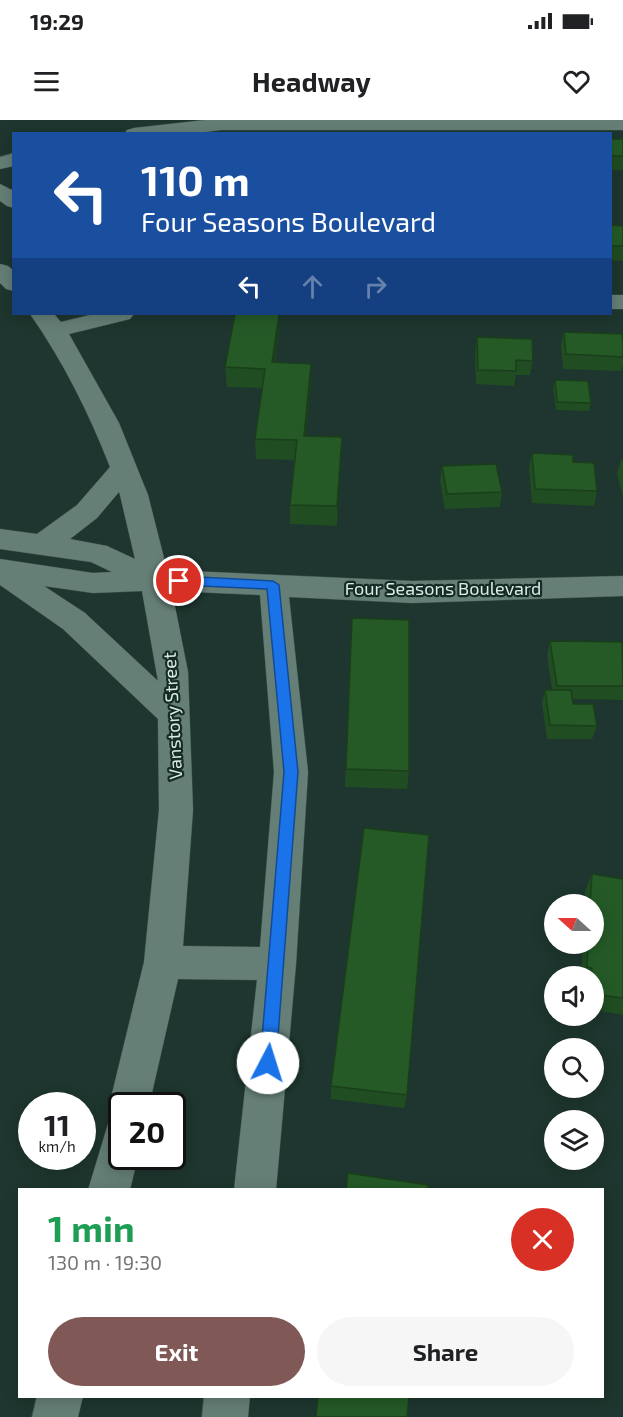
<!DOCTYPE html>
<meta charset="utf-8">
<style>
body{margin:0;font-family:"Exo 2",sans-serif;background:#f6f6f6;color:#202124;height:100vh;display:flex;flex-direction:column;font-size:22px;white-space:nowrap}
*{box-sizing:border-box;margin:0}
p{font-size:20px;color:#757577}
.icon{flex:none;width:33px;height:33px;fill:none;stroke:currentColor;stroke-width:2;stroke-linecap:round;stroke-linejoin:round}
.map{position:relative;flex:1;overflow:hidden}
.panel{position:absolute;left:18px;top:1068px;width:586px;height:210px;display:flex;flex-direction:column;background:#fff;border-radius:0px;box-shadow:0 3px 15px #0003}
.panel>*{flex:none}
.top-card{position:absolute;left:12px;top:12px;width:600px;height:183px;border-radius:0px;box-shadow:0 3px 15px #0003;background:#1a4fa0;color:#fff;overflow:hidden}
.needle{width:39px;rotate:291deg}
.buttons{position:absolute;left:544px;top:774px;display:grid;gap:12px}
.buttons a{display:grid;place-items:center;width:60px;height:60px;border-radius:50%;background:#fff;box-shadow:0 3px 15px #0003;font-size:30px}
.speed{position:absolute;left:18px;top:972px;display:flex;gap:12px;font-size:30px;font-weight:700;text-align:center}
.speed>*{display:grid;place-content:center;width:78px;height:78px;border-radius:50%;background:#fff;box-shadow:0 3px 15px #0003;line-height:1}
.speed small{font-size:15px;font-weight:400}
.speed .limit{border:3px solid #111;border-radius:9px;background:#fff;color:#111}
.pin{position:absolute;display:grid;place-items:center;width:51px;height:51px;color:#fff;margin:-26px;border:3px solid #fff;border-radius:50%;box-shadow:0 2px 6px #0007}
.me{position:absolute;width:66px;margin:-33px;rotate:5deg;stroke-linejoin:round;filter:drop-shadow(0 0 4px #0008)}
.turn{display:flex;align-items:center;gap:21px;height:126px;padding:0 30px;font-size:27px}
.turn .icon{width:78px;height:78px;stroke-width:2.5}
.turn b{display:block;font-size:42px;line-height:51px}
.lanes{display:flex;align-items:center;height:57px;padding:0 30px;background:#0003;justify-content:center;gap:30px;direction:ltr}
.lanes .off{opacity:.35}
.round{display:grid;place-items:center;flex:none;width:63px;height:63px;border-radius:32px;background:#f6f6f6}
.overview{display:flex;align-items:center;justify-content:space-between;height:102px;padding:0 30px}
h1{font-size:36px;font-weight:700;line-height:45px;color:#1e9e55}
.button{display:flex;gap:12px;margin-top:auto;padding:12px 30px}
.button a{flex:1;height:69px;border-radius:36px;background:#805856;color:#fff;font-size:24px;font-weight:700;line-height:69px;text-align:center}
.button a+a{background:#f6f6f6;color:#202124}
.status{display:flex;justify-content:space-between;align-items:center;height:42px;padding:0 30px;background:#fff;direction:ltr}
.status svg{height:16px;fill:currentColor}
header{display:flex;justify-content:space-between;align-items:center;height:78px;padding:0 30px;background:#fff;font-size:27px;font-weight:700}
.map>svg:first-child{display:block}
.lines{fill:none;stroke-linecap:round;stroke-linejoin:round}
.minor-casing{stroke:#3e534d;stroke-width:1}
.minor{fill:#657f77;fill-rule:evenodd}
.wall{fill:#204d22}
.shaded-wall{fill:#1a3f1b}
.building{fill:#255a27;stroke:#1a3f1b;stroke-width:1.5}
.route{fill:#1a73e8;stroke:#114b97;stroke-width:1.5}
.labels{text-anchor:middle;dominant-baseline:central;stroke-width:4.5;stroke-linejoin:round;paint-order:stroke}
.street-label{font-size:18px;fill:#ddebe6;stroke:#142c25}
</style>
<div class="status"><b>19:29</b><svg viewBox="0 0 49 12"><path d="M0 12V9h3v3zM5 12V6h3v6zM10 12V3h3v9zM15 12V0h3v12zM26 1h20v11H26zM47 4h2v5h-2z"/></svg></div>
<header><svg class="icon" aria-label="menu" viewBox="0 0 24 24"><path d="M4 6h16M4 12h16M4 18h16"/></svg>Headway<svg class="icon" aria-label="heart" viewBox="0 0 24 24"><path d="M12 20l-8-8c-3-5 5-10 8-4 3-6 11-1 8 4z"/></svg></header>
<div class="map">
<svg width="623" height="1297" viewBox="0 0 623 1297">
<rect width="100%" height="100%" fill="#1e362f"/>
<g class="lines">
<defs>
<g id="minor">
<path d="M205 0H623V10H221L190 14H124L127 10 134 8Z"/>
<path d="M14 33V46L0 49V37Z"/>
<path d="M0 64 14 71V88L7 86 0 81Z"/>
<path d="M0 144 8 146 14 151V171L6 169 0 163Z"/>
<rect x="610" y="175" width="13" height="14"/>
<path d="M30 194H54L61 202 94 194H134L130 199 69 214 119 303 148 375 167 450 412 461 623 456V476L412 483 289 477 308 652 296 844 276 1070H234L257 860 178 859 149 986H122V1036H138L130 1070H88L108 1004 116 1000 109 986 144 842 159 690 158 599 63 509 0 465V439L93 453 112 452 91 442 0 429V409L37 414 77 385 110 347C89 293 63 241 30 194ZM119 372 120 375 135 439 107 426 70 419 97 398ZM44 466 93 473 142 471 158 561 85 493ZM172 471 260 475 274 652 260 827 183 826 193 690 188 552Z"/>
<path d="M37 1276H83L78 1297H32Z"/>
<path d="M204 1276H250L248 1297H202Z"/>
</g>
</defs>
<use href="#minor" class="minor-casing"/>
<use href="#minor" class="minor"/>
</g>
<g class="wall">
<rect x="610" y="19" width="13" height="31"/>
<path d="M610 105 623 106V141L610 140Z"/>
<path d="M279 211 275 243 311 264 306 316 342 317 337 406 290 404V385L294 340 256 339 255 319 263 268 227 267 225 247Z"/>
<path d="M564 212 623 223V244L621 251 563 249 561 226Z"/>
<path d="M477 217 533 241 530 255H516L514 266 476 264 475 232Z"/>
<path d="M555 260 591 283 589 291 556 290 553 268Z"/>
<path d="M532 333 573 342 597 371 594 386 532 383 529 348Z"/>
<path d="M621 340H623V377L617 354Z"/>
<path d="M442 346 502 372 500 387 445 389 440 361Z"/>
<path d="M351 517 409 651 407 669 345 667Z"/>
<path d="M550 521 623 525V580L572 579 573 584 597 606 592 619H547L542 583 545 570H552L547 535Z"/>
<path d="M592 754 623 759V895L594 890V856H581L583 824H594V784H585V771Z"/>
<path d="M331 966 407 975 404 988 331 979Z"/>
</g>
<g class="shaded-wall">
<path d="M279 194V211L272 262V242Z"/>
<path d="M311 244V264L304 336V316Z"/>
<path d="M342 317 341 337 337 406V386Z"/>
</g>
<g class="building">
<rect x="610" y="19" width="13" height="17"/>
<path d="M610 105 623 106V126H610Z"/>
<path d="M235 194H279L272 242 311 244 304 316 342 317 337 386 290 385 297 320 255 319 265 249 225 247Z"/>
<path d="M564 212 622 214 623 223V237L566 234Z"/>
<path d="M477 217 532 219 533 241 516 240V251L478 250Z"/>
<path d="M555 260 588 261 591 283 557 282Z"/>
<path d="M532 333 573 335V342L594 343 597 371 535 369Z"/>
<path d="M496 344 502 372 447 374 442 346Z"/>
<path d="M352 498 409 500V651L346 649Z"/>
<path d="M550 521 622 522 623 566H557Z"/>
<path d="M545 570H571L573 584H593L597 606 550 605Z"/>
<path d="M364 708 429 715 407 975 331 966Z"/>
<path d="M592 754 623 759V878L594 874V856H591L592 848 587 847 588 824H594V784H590Z"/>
<path d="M348 1053 428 1065V1070H346Z"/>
<path d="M318 1276H409L407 1297H316Z"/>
</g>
<path class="route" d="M179 456 273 461 279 465 298 652 276 943 274 949 268 951 262 949 260 943 284 652 267 469 179 465 173 461Z"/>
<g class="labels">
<g class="street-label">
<text x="443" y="468">Four Seasons Boulevard</text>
<text transform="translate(172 596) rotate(-93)">Vanstory Street</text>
</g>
</g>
</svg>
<div class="buttons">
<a><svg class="needle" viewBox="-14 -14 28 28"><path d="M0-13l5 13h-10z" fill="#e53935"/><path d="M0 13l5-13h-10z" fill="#757577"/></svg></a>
<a><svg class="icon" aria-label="sound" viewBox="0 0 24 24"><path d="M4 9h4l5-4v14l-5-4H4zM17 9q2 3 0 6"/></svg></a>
<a><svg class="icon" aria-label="search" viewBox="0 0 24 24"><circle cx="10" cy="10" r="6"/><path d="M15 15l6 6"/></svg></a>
<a><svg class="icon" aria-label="layers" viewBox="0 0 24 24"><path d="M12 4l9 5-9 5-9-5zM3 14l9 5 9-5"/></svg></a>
</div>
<div class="speed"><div>11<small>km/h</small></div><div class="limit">20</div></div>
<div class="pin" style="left:179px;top:461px;background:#d93025"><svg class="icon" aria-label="arrive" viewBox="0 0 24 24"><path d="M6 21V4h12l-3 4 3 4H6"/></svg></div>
<svg class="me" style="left:268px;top:943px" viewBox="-20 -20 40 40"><circle r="19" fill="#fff"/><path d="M0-13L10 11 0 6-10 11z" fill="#1a73e8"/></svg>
<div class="top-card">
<div class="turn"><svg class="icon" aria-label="left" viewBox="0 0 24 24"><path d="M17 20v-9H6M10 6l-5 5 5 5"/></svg><div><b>110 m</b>Four Seasons Boulevard</div></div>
<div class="lanes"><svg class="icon" aria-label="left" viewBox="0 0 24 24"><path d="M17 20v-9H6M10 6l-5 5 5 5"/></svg><svg class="icon off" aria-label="ahead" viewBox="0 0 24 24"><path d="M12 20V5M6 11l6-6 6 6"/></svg><svg class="icon off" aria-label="right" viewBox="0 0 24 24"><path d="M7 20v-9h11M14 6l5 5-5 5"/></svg></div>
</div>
<section class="panel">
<div class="overview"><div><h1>1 min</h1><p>130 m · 19:30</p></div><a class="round" style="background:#d93025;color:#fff"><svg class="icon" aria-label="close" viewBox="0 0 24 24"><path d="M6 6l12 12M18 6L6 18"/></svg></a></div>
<div class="button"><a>Exit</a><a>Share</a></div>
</section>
</div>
